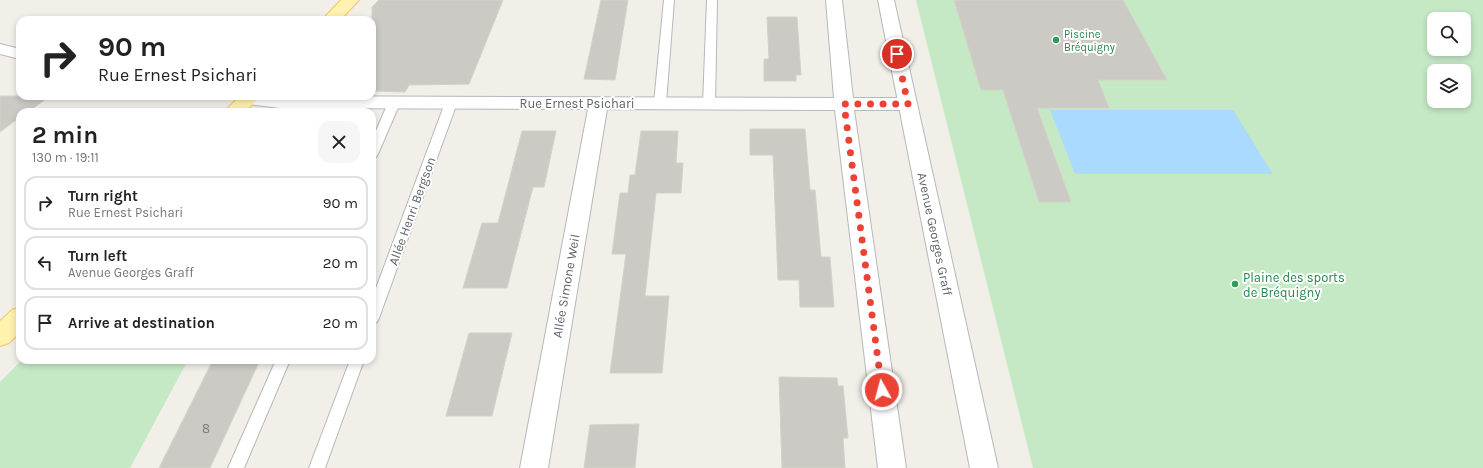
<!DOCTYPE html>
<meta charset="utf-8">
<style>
body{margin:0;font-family:Karla,sans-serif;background:#f6f6f6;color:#222;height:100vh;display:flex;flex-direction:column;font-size:15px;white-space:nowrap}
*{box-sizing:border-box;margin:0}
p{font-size:13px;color:#767676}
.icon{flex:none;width:22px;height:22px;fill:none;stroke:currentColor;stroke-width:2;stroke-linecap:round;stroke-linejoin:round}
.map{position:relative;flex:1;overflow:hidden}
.details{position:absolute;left:16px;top:108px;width:360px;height:256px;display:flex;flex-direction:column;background:#fff;border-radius:12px;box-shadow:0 2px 6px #0003}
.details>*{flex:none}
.guide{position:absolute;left:16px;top:16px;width:360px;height:84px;border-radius:12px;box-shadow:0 2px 6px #0003;background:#fff;color:#222;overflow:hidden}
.fabs{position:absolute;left:1427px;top:12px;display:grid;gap:8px}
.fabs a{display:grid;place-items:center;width:44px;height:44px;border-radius:8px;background:#fff;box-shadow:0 2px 6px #0003;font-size:20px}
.pin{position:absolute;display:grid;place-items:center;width:34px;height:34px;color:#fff;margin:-17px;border:2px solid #fff;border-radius:50%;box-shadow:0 1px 4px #0007}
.me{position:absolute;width:44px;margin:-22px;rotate:353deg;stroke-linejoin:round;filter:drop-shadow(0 0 3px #0008)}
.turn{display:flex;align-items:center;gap:14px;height:84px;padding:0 16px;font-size:18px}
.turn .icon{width:52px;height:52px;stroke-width:2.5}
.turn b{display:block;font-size:28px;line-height:34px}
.round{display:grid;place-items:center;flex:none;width:42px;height:42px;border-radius:12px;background:#f6f6f6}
.headline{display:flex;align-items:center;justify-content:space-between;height:68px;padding:0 16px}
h1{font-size:24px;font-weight:700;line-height:30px}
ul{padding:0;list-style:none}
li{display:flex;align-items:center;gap:12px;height:54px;margin:0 8px 6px;padding:0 8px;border:2px solid #e0e0e0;border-radius:12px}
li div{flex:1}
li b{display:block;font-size:15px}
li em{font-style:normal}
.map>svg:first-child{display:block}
.green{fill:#c5e8c5;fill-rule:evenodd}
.water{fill:#aadaff}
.building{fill:#cccac5;stroke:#d6d1c6}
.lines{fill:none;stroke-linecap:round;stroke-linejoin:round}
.service-casing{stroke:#b5b8bc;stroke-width:2}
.minor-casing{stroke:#b5b8bc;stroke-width:2}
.tertiary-casing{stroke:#b5b8bc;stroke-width:2}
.primary-casing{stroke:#f2c960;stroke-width:2}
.service{fill:#fff;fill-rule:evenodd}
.minor{fill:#fff;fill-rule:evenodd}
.tertiary{fill:#fff;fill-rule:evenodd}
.primary{fill:#fff2af;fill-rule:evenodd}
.route{stroke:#ea4335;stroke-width:7;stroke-dasharray:0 12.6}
.leisure-dot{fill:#2e9e5b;stroke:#fff;stroke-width:1.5}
.labels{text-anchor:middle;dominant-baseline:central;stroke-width:4;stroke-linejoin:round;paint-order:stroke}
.far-leisure-label{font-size:11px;fill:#27864d;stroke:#fff;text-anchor:start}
.street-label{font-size:13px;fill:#5f6368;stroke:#fff}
.leisure-label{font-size:13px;fill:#27864d;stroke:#fff;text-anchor:start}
.near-number-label{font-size:13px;fill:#7a7d7f}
</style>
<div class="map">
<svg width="1483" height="468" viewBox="0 0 1483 468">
<rect width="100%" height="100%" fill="#f1efe8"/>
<g class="green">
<path d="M916 0H1483V468H1033ZM1434 19H1464V49H1434ZM1434 71H1464V101H1434Z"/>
<path d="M22 360H188L130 468H0V382Z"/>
</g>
<path class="water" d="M1050 110H1233L1273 174H1075Z"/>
<g class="building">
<path d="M379 0H503L469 84 409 85 405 92 372 91V7Z"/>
<path d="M601 0H628L615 80 584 79Z"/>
<path d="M954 0H1123L1167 80H1098L1109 108H1037L1071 202H1039L1003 90H981Z"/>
<path d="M767 17H797L801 75H796V81H764V59H769Z"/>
<path d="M0 96H50L28 112H20V117L0 132Z"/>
<path d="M750 129H805L810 190H815L821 257H830L834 307H800L799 280H778L773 155H750Z"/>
<path d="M522 131H556L544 187H533L507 288H463L482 223H498Z"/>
<path d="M641 131H678L676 163H683L681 193H656L645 296H669L662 373H610L626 254H612L620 193H628L630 175H635Z"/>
<path d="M469 333H512L492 416H446Z"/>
<path d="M213 360H260L210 468H159Z"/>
<path d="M779 377 837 378 838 386H843L848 438H843L845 468H782Z"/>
<path d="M639 424 635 468H584L590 425Z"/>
</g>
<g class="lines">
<defs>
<g id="service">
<path d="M664 0H674L666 103 664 106H656L654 103Z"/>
<path d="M707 0H717L715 104 713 107H705L703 104Z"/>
<path d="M394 99 398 100 400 103 378 154 376 157 372 158V140L388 103 390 100Z"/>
<path d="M451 99 455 100 457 103 379 318 377 322 372 324V299L445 103 447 100Z"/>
<path d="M276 360H290L244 468H228Z"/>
<path d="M350 360H364L325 468H309Z"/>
</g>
<g id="minor">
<path d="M826 0H842L853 98H908L915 100 917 104 915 108 908 110H854L906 468H878L835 110 607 109 548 468H520L588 109 280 108 240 103 238 99 240 96 834 98Z"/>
<path d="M0 44 20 49V59L0 54Z"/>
</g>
<path id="tertiary" d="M878 0H894L998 468H970Z"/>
<g id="primary">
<path d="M341 0H359L340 20H322Z"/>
<path d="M240 96H260L245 112H224Z"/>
<path d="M20 307V332L9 343 0 346V321L12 310Z"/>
</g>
</defs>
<use href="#service" class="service-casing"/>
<use href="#minor" class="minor-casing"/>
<use href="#tertiary" class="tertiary-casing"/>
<use href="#primary" class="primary-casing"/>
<use href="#service" class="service"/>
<use href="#minor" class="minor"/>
<use href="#tertiary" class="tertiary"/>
<use href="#primary" class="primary"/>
</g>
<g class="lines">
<path class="route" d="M882 390 844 104H908L897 54"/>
</g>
<g class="leisure-dot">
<circle cx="1056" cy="40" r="4"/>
<circle cx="1235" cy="284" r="4"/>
</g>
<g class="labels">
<g class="far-leisure-label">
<text x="1064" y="34">Piscine<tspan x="1064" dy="13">Bréquigny</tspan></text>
</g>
<g class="street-label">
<text x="577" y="103">Rue Ernest Psichari</text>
<text transform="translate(412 211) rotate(-70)">Allée Henri Bergson</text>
<text transform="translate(935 234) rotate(78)">Avenue Georges Graff</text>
<text transform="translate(566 286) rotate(-80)">Allée Simone Weil</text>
</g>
<g class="leisure-label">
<text x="1243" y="277">Plaine des sports<tspan x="1243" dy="15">de Bréquigny</tspan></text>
</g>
<g class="near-number-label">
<text x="206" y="428">8</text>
</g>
</g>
</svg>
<div class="fabs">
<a><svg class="icon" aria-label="search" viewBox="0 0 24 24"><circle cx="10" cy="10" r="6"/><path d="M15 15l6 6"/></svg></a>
<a><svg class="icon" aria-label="layers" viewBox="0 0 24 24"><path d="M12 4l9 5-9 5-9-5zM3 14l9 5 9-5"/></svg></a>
</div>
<div class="pin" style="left:897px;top:54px;background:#d93025"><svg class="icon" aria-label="arrive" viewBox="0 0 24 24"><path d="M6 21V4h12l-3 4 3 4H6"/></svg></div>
<svg class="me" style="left:882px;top:390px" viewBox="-20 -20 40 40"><circle r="17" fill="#ea4335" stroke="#fff" stroke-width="3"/><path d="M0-11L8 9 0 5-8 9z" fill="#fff"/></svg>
<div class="guide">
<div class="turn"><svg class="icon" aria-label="right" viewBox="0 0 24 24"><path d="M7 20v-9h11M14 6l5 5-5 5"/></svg><div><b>90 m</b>Rue Ernest Psichari</div></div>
</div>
<section class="details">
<div class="headline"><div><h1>2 min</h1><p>130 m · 19:11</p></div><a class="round"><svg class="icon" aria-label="close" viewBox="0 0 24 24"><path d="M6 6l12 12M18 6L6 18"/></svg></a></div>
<ul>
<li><svg class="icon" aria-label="right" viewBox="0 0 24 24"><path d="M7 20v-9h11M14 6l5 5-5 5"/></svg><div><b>Turn right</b><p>Rue Ernest Psichari</p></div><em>90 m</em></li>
<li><svg class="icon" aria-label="left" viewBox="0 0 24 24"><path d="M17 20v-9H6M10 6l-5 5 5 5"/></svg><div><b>Turn left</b><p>Avenue Georges Graff</p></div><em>20 m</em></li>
<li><svg class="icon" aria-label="arrive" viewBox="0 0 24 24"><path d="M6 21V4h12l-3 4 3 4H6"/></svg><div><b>Arrive at destination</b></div><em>20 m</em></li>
</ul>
</section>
</div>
